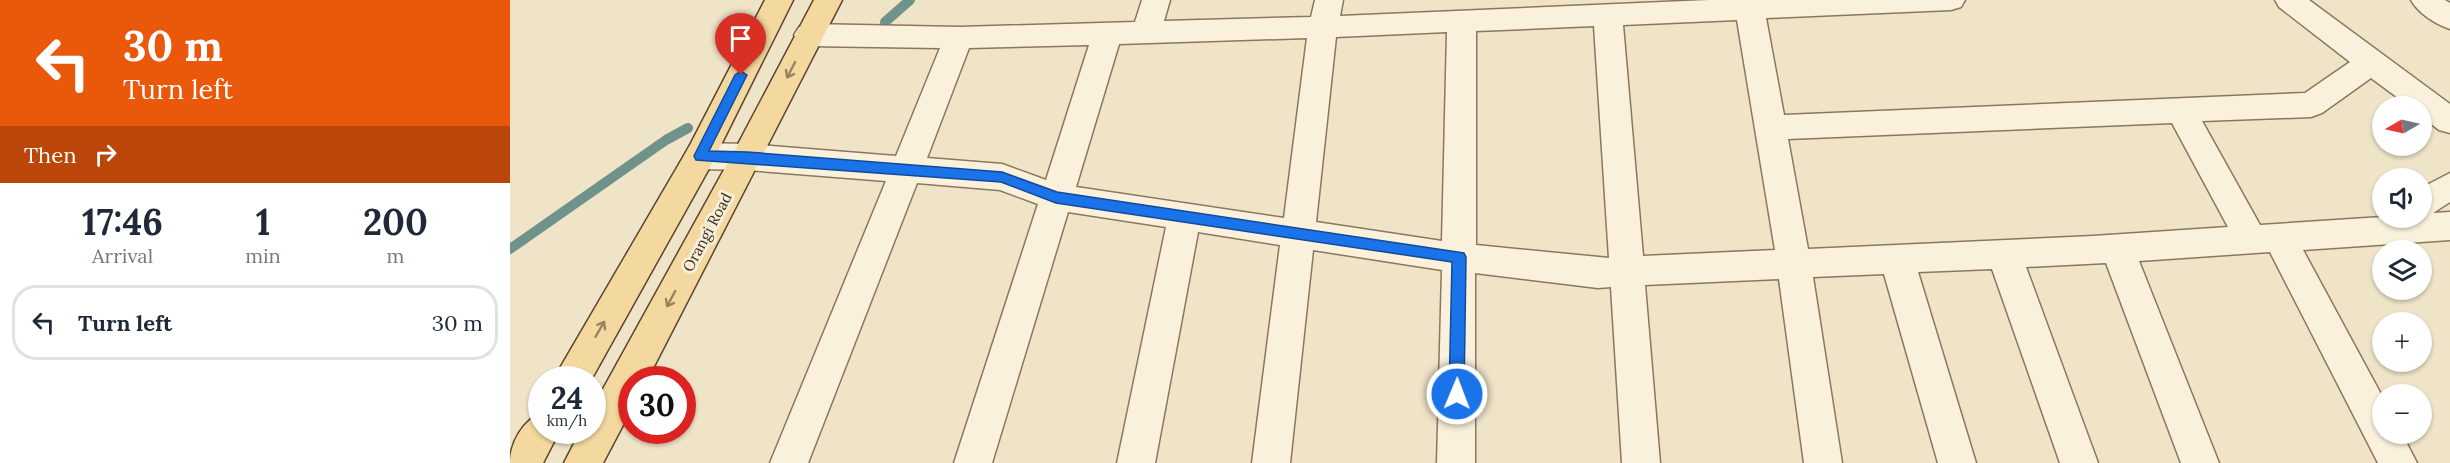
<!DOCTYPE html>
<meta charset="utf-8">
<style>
body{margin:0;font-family:Lora,serif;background:#f2f2f3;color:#1f2937;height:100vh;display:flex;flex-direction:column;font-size:22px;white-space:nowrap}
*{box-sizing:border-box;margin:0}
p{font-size:20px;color:#747a83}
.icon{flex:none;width:33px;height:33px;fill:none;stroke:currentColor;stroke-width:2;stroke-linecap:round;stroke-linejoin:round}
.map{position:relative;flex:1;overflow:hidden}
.panel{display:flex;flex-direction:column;background:#fff;width:510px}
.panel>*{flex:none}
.banner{background:#ea580c;color:#fff;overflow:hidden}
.needle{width:39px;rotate:261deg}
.fabs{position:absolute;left:1862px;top:96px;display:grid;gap:12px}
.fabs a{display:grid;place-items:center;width:60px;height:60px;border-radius:50%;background:#fff;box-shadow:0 2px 4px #0004;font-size:30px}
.speed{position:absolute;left:18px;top:366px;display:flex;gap:12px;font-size:30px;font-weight:700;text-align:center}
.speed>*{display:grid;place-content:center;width:78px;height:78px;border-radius:50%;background:#fff;box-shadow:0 2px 4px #0004;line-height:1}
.speed small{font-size:15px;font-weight:400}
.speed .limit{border:9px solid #d22;background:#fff;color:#111}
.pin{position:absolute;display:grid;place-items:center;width:51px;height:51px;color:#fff;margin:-62px -26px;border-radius:50% 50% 50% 0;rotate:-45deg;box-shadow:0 0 6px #0007}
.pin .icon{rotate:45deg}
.me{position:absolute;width:66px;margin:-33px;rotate:1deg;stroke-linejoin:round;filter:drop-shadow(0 0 4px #0008)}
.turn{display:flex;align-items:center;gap:21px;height:126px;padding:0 24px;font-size:27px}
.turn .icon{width:78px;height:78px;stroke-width:2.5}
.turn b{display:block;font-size:42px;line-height:51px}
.then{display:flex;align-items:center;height:57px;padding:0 24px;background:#0003;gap:12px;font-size:22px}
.eta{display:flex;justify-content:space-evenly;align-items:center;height:102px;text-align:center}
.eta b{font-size:36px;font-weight:800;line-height:42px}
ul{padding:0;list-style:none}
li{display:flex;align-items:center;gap:18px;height:75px;margin:0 12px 9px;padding:0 12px;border:3px solid #e0e1e3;border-radius:24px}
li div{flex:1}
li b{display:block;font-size:22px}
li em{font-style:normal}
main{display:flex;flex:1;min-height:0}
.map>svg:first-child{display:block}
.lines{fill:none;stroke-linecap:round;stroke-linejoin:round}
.stream{stroke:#6f938a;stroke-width:10}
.street-casing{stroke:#8d765c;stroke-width:3}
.primary-casing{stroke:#5b4430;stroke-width:3}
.street{fill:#faf1dc;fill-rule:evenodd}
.primary{fill:#f3d9a0;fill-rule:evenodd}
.oneway{stroke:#988460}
.route{fill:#1a73e8;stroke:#114b97;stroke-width:1.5}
.labels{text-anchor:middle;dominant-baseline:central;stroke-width:6;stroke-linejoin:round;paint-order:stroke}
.street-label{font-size:15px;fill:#3d2e20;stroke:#f7eed8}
</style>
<main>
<section class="panel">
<div class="banner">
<div class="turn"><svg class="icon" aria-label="left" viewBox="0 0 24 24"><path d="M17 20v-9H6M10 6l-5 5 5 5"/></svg><div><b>30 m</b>Turn left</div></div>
<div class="then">Then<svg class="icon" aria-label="right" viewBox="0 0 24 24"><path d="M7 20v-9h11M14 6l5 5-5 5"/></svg></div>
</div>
<div class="eta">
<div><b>17:46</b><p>Arrival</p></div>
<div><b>1</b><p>min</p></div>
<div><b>200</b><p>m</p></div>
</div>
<ul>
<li><svg class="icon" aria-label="left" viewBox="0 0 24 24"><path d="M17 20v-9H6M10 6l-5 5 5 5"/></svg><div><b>Turn left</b></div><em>30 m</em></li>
</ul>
</section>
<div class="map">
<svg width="1940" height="463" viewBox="0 0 1940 463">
<rect width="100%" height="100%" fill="#f0e4c8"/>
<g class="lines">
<g class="stream">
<path d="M375 22 400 0"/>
<path d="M0 249 156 140 178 128"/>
</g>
<defs>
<g id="street">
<path d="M632 0H660L654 21 801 17 805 0H833L830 16 1199 0H1455L1451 7 1441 10 1256 18 1274 115 1795 93 1840 62 1769 7 1765 0H1799L1940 104V133L1929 130 1911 116V106H1899L1861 78 1812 113 1801 117 1692 121 1750 225 1872 217 1911 218V188L1940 173V202L1923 213 1940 212V240L1793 250 1872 396V434H1892L1907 463H1868L1760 252 1629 261 1709 463H1671L1596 263 1516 267 1588 463H1550L1482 269 1408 272 1466 463H1428L1374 274 1303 277 1332 463H1294L1269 279 1135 285 1150 463H1112L1101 287 1088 288 965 273V463H927L932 270 803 250 780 463H742L770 245 688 232 645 463H607L656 227 558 212 482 463H444L528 204 490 190 407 183 298 463H260L376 181 237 170 190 169 179 165 174 156 179 147 190 143 237 144 386 156 430 48 299 46 289 43 284 35 289 27 299 24 449 27 625 22ZM1227 20 1265 250 1133 256 1113 25ZM1084 26 1099 258 966 245V31ZM937 32 932 241 806 222 826 37ZM797 38 774 218 566 187 609 44ZM579 45 536 180 492 164 417 158 459 48ZM1662 123 1718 227 1583 236 1298 249 1278 139Z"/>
<path d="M1901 0H1935L1940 3V29C1925 24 1908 13 1901 0Z"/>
</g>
<g id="primary">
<path d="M255 0H283L201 165 81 380H43L179 147Z"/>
<path d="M304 0H332L137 380H122V408L93 463H54L71 430H82V409L226 148Z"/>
<path d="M32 413V430H50L33 463H0C0 443 13 420 32 413Z"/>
</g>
</defs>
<use href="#street" class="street-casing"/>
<use href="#primary" class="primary-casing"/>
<use href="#street" class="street"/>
<use href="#primary" class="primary"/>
</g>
<defs><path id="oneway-shaft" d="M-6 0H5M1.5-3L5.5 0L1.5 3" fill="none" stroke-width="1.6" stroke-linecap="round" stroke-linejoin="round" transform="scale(1.5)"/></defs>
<g class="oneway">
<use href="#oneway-shaft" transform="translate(281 70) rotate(117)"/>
<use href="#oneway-shaft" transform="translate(161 299) rotate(118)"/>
<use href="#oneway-shaft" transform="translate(90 329) rotate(-60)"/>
</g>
<path class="route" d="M231 71 237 75 199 151 237 152 492 172 547 192 954 253 956 257 954 394 952 399 947 401 941 399 939 394 942 262 546 203 491 182 186 160 184 156 225 75Z"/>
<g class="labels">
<g class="street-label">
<text transform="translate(197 232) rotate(-62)">Orangi Road</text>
</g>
</g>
</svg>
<div class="fabs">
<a><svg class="needle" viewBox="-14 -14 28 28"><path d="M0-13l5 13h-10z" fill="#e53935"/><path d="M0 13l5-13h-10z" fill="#747a83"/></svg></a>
<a><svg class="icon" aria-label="sound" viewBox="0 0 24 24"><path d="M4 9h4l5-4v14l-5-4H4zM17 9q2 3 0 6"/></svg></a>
<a><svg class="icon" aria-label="layers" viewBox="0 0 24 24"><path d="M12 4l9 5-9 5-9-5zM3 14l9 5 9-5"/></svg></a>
<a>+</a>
<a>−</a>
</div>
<div class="speed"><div>24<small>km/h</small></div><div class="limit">30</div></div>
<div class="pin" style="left:231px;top:75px;background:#d93025"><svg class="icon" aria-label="arrive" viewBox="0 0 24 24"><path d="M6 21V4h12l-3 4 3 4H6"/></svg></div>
<svg class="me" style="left:947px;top:394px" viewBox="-20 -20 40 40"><circle r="17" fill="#1a73e8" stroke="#fff" stroke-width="3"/><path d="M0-11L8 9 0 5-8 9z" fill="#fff"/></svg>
</div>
</main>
